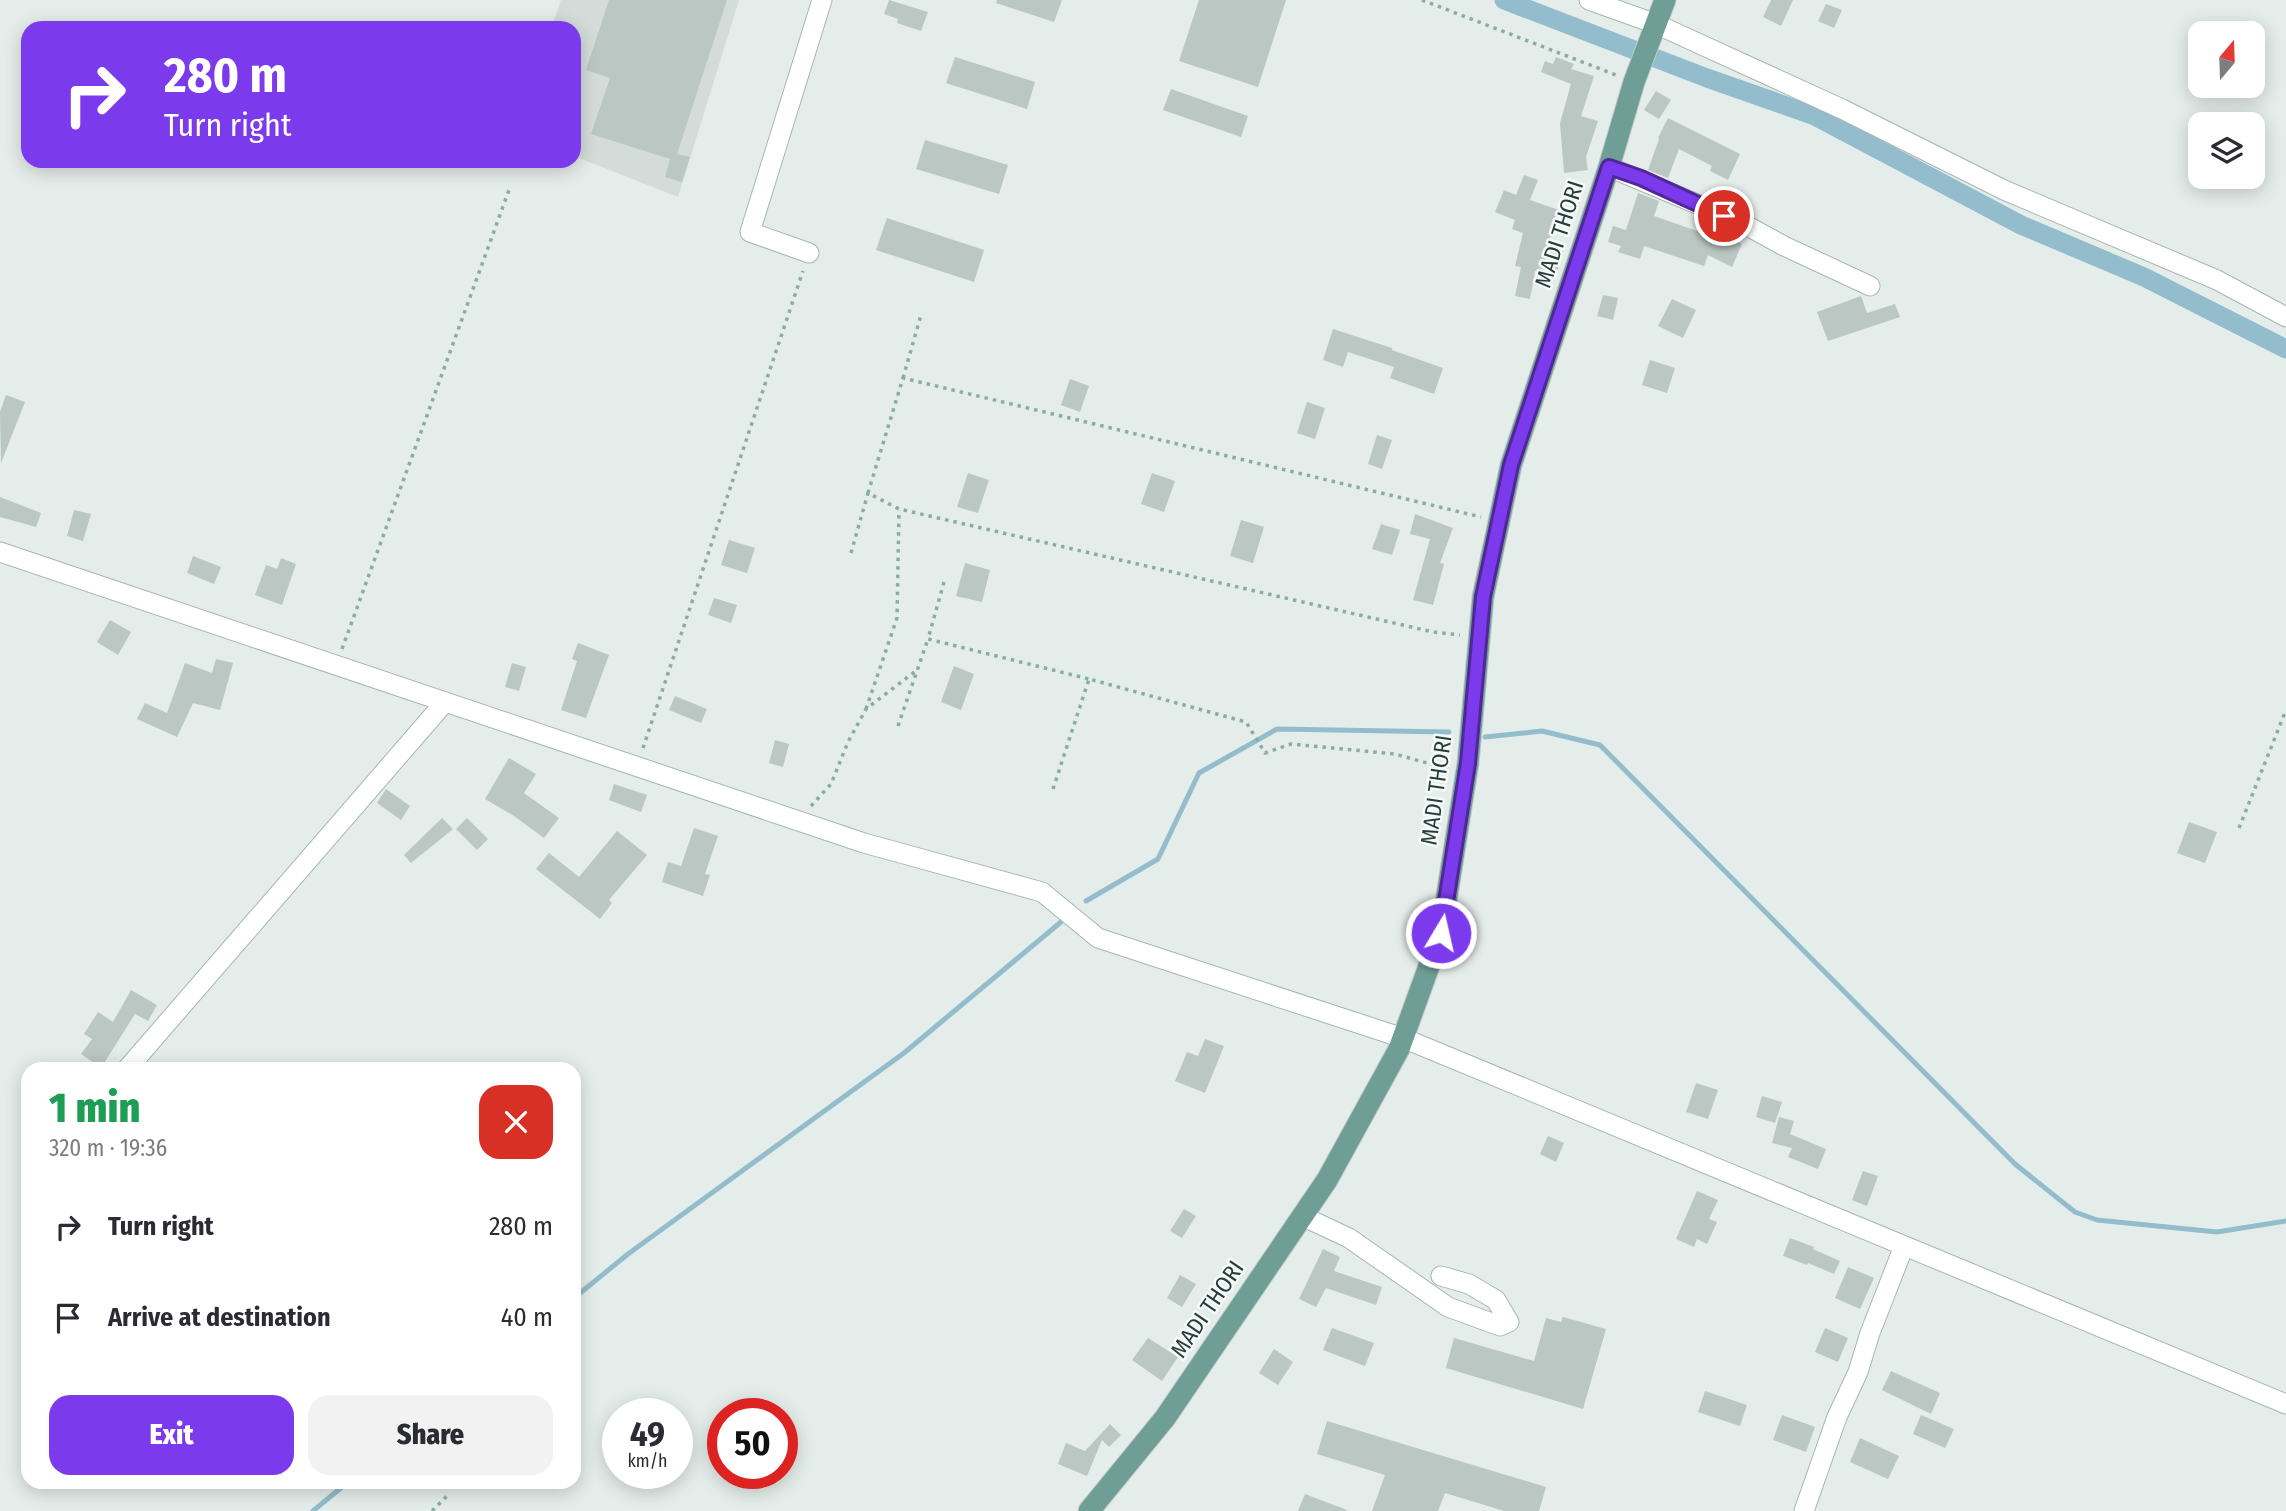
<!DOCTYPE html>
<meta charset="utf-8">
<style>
body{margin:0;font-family:"Fira Sans Condensed",sans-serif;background:#f2f2f3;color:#2b2b33;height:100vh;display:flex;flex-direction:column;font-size:26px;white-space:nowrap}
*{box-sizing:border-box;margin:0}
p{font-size:23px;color:#7c7c81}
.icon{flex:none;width:38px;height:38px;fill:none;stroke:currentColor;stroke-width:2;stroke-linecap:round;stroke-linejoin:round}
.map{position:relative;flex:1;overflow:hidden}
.sheet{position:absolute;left:21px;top:1062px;width:560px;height:427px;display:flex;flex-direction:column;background:#fff;border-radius:21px;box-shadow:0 4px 18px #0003}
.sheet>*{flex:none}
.banner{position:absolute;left:21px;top:21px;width:560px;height:147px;border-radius:21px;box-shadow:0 4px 18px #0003;background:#7c3aed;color:#fff;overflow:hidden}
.needle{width:46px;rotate:19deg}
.controls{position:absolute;left:2188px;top:21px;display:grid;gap:14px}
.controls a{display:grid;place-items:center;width:77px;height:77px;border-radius:14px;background:#fff;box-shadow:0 4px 18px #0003;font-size:35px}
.speed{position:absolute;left:602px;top:1398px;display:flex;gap:14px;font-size:35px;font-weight:700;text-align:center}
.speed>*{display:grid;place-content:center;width:91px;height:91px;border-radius:50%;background:#fff;box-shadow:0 4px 18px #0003;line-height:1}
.speed small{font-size:18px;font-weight:400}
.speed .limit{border:10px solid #d22;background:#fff;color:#111}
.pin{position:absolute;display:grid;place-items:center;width:60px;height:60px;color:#fff;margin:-30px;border:4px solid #fff;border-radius:50%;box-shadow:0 2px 7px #0007}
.me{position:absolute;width:77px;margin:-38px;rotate:9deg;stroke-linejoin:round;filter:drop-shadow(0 0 5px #0008)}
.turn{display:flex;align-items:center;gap:24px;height:147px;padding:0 28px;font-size:32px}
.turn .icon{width:91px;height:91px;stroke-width:2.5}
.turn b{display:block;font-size:49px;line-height:60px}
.round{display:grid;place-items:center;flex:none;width:74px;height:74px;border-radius:21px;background:#f2f2f3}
.summary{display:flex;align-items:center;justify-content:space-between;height:119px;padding:0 28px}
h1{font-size:42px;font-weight:800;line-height:52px;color:#1e9e55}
.button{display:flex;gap:14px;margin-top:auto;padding:14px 28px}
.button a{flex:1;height:80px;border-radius:21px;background:#7c3aed;color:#fff;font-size:28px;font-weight:800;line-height:80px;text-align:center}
.button a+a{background:#f2f2f3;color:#2b2b33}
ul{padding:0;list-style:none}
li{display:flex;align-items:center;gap:21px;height:91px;padding:0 28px}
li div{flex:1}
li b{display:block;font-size:26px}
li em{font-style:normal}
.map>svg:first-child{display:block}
.built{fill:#d3dcd9}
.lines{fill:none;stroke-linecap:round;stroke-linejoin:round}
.stream{stroke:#93bdcc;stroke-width:5}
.canal{stroke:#93bdcc;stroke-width:19}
.building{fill:#bac7c3}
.minor-casing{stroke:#a8b5b1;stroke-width:21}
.major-casing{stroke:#c2c9c8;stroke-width:23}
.path{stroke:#88ada5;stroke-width:3.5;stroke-dasharray:3.5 5;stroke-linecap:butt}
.minor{stroke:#fff;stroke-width:19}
.major{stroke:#6e9e96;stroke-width:21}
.route-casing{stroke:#51269a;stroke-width:18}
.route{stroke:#7c3aed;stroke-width:12}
.labels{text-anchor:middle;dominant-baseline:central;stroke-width:5;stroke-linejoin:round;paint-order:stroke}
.street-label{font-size:23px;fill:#263d39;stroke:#f5f9f8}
</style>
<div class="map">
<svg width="2286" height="1511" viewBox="0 0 2286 1511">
<rect width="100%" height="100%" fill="#e5edea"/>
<path class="built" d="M561 0H739L678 197 574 156V28H551Z"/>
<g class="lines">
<g class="stream">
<path d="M1485 737 1542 731 1600 745 2015 1164 2075 1212 2097 1220 2217 1232 2286 1221"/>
<path d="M1086 901 1158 859 1199 773 1277 729 1449 732"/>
<path d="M574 1298 628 1254 904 1053 1061 922"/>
<path d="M313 1511 348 1482"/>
</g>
<path class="canal" d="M1504 0 1707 78 1815 116 2021 225 2144 277 2286 349"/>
</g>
<g class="building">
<path d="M609 0H727L677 154 690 157 682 182 665 177 670 159 591 134 610 78 586 70Z"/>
<path d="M889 0 928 12 921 31 897 23 898 19 884 14Z"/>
<path d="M997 0H1062L1054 22 996 3Z"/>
<path d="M1199 0H1286L1258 87 1179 61Z"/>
<path d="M1771 0H1793L1781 26 1763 17Z"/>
<path d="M1826 4 1842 10 1834 28 1818 21Z"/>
<path d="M955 57 1035 82 1027 109 946 83Z"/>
<path d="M1556 57 1574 64 1571 69 1594 76 1581 116 1598 121 1586 157 1588 170 1564 173 1560 123 1571 84 1541 72 1545 61 1553 64Z"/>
<path d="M1171 89 1248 116 1241 137 1163 110Z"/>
<path d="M1656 91 1671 100 1659 119 1644 110Z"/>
<path d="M1668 118 1740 154 1728 180 1710 171 1712 166 1679 149 1668 178 1648 170 1659 139 1658 138Z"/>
<path d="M925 140 1008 165 999 194 916 169Z"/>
<path d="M1524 175 1538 180 1530 200 1559 210 1547 247 1563 251 1556 276 1535 271 1530 299 1515 296 1521 267 1515 266 1523 233 1512 229 1515 220 1495 212 1504 190 1516 195Z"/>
<path d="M1638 193 1659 201 1654 216 1700 232 1702 227 1742 244 1732 267 1708 255 1704 266 1644 246 1640 259 1618 252 1621 246 1608 242 1613 226 1626 230Z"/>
<path d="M887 218 984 250 974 282 876 250Z"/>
<path d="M1603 295 1618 298 1613 320 1597 316Z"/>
<path d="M1861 296 1867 313 1895 304 1900 317 1828 341 1817 312Z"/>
<path d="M1672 299 1696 310 1683 338 1658 326Z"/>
<path d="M1333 329 1392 348V350L1443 368 1434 394 1390 378 1394 367 1348 352 1343 367 1323 360Z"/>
<path d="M1650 360 1675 368 1667 393 1642 385Z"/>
<path d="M1070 379 1089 386 1080 412 1061 405Z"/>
<path d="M6 395 25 402 1 463 0 412Z"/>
<path d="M1307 402 1325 408 1315 439 1297 433Z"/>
<path d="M1377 435 1392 440 1382 469 1368 464Z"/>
<path d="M968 473 989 480 978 513 957 507Z"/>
<path d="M1152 473 1175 481 1164 512 1141 504Z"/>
<path d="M0 497 41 513 36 527 0 517Z"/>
<path d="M74 510 91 514 83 541 67 536Z"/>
<path d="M1415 514 1453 528 1440 563 1444 564 1433 605 1413 600 1430 539 1410 534Z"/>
<path d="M1241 520 1264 527 1253 563 1230 556Z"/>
<path d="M1381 524 1400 530 1392 555 1372 549Z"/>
<path d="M729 540 755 548 747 573 721 565Z"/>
<path d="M193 556 221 567 214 584 187 573Z"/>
<path d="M281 558 296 564 282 605 255 595 266 565 277 569Z"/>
<path d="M965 563 990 570 982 602 956 596Z"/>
<path d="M714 598 737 605 731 623 708 615Z"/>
<path d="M110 620 131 632 118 655 97 642Z"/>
<path d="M578 643 609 655 586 718 561 710 577 661 572 659Z"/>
<path d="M216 659 233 663 220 710 193 703 177 737 137 719 145 703 167 713 185 663 212 673Z"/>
<path d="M512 663 526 667 519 691 505 687Z"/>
<path d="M954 666 974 674 961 710 941 702Z"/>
<path d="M675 696 707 709 701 723 669 710Z"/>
<path d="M775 740 789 744 783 767 769 763Z"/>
<path d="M509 758 536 774 524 793 559 818 544 838 514 816 485 799Z"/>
<path d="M614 784 647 795 641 812 609 800Z"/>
<path d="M386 789 410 806 401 820 377 803Z"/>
<path d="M442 818 453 829 411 863 404 855Z"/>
<path d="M467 818 488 839 477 850 456 829Z"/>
<path d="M2189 822 2217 832 2205 863 2177 853Z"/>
<path d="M694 828 718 836 705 874 710 875 703 896 662 882 668 862 681 866Z"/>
<path d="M617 831 647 855 609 900 612 903 600 919 536 869 549 853 579 877Z"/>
<path d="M131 990 157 1005 148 1021 135 1014 101 1068 81 1054 92 1039 84 1034 98 1012 113 1022Z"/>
<path d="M1205 1039 1224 1046 1205 1093 1175 1081 1187 1052 1198 1056Z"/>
<path d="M1696 1083 1718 1090 1708 1119 1686 1112Z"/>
<path d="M1762 1096 1782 1102 1775 1123 1756 1117Z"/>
<path d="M1779 1117 1794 1121 1790 1134 1826 1149 1818 1169 1788 1157 1792 1148 1772 1143Z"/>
<path d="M1548 1136 1564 1143 1556 1162 1540 1154Z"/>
<path d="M1863 1171 1878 1176 1867 1206 1852 1200Z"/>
<path d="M1697 1191 1718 1200 1709 1219 1717 1222 1707 1244 1697 1239 1694 1247 1676 1239Z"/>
<path d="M1184 1209 1196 1216 1182 1238 1170 1231Z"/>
<path d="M1790 1238 1814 1247 1813 1249 1840 1261 1834 1274 1808 1263 1807 1265 1783 1256Z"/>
<path d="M1323 1249 1340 1257 1334 1271 1382 1287 1376 1305 1326 1288 1316 1307 1299 1299Z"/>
<path d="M1848 1267 1874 1278 1860 1309 1835 1298Z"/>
<path d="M1180 1275 1196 1284 1182 1307 1167 1298Z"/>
<path d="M1563 1317 1606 1329 1583 1409 1446 1368 1454 1338 1534 1361 1546 1318 1561 1322Z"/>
<path d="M1332 1328 1374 1343 1365 1366 1323 1350Z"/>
<path d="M1825 1328 1848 1338 1838 1362 1815 1352Z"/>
<path d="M1148 1338 1178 1357 1162 1381 1132 1360Z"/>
<path d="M1274 1349 1293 1362 1278 1385 1259 1373Z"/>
<path d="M1891 1371 1940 1393 1931 1414 1882 1390Z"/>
<path d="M1705 1391 1747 1405 1740 1426 1698 1412Z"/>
<path d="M1782 1415 1815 1427 1806 1452 1773 1440Z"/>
<path d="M1921 1415 1954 1429 1945 1448 1913 1434Z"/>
<path d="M1327 1421 1546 1487 1539 1511H1504L1445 1493 1438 1511H1372L1385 1475 1317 1454Z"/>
<path d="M1110 1424 1121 1435 1109 1447 1102 1440 1087 1476 1058 1464 1066 1443 1085 1451Z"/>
<path d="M1860 1438 1899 1456 1888 1479 1850 1462Z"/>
<path d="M1305 1494 1347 1510 1346 1511H1298Z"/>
</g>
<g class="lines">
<defs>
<g id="minor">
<path d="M1589 0 1656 24 1842 109 2004 190 2217 280 2286 317"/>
<path d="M1609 167 1742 223 1784 246 1870 286"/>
<path d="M809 253 750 232 822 0"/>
<path d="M0 552 864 843 1042 892 1098 938 1403 1038 2286 1404"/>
<path d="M127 1069 445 702"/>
<path d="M1302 1216 1349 1238 1448 1307 1500 1326 1509 1322 1496 1300 1469 1284 1441 1276"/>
<path d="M1804 1511 1837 1417 1858 1372 1870 1333 1904 1246"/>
</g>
<path id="major" d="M1089 1511 1165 1418 1327 1180 1399 1049 1441 933 1468 763 1483 597 1511 465 1609 167 1634 82 1665 0"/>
</defs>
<use href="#minor" class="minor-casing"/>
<use href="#major" class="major-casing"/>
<g class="path">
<path d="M1422 0 1616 75"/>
<path d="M903 378 921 315"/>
<path d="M868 493 903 378 1481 517"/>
<path d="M851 553 868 493 899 509 1433 632 1460 635"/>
<path d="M944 582 928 639 1089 679"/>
<path d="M342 649 509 190"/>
<path d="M866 709 897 618 899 510"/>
<path d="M898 726 928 639"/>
<path d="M643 748 803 271"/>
<path d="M1053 789 1089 679 1246 722 1265 753 1291 744 1395 754 1448 769"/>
<path d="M811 806 831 784 848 742 866 709 917 670"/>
<path d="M2239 828 2286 710"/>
<path d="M432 1511 448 1495"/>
</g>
<use href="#minor" class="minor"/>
<use href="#major" class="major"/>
</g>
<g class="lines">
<defs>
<path id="route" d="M1441 933 1468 763 1483 597 1511 465 1609 167 1641 178 1724 216"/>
</defs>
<use href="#route" class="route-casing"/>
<use href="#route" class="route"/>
</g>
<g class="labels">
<g class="street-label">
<text transform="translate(1559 234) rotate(-72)">MADI THORI</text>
<text transform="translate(1436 790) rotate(-82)">MADI THORI</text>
<text transform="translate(1207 1309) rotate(-56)">MADI THORI</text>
</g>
</g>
</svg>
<div class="controls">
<a><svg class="needle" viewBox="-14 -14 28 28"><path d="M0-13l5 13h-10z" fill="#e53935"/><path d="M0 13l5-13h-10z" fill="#7c7c81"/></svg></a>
<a><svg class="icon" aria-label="layers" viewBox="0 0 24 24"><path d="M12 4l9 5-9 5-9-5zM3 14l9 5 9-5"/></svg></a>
</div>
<div class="speed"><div>49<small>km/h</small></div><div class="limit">50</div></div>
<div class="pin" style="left:1724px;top:216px;background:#d93025"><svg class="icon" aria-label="arrive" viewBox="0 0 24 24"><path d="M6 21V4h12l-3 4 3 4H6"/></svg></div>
<svg class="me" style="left:1441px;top:933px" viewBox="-20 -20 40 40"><circle r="17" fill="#7c3aed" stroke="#fff" stroke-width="3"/><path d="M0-11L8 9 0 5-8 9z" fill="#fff"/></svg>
<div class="banner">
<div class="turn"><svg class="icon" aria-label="right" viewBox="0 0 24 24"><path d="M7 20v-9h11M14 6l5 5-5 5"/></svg><div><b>280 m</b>Turn right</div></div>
</div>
<section class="sheet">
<div class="summary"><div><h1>1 min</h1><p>320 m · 19:36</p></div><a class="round" style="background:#d93025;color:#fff"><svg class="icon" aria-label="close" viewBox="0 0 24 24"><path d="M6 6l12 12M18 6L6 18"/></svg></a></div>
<ul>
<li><svg class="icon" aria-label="right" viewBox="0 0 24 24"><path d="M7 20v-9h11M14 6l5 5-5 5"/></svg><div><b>Turn right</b></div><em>280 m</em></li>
<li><svg class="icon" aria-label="arrive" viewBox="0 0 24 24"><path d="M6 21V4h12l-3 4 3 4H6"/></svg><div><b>Arrive at destination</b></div><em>40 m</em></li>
</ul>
<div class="button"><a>Exit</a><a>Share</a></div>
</section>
</div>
